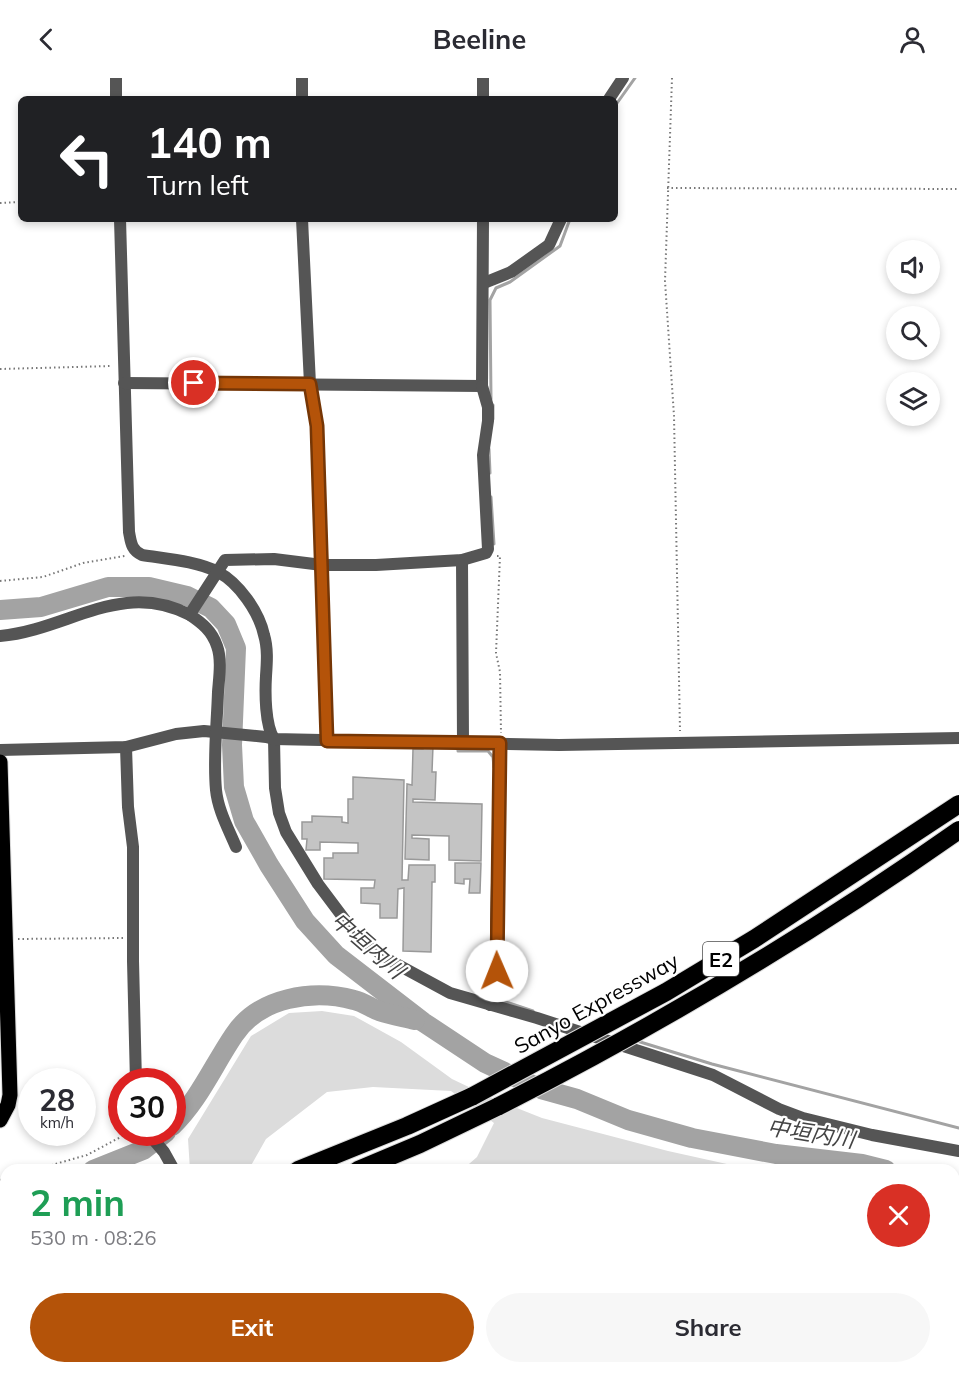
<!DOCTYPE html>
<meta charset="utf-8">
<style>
body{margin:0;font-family:Mulish,"Noto Sans JP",sans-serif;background:#f7f7f7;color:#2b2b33;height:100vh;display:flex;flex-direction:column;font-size:22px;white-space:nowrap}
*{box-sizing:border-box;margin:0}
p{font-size:20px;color:#7c7c81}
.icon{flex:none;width:33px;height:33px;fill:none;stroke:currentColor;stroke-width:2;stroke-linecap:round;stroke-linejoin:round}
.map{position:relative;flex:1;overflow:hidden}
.side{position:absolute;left:0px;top:1086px;width:960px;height:210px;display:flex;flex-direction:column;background:#fff;border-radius:18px 18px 0 0;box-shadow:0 3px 9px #0003}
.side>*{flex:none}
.top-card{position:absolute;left:18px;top:18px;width:600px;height:126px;border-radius:9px;box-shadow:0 3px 9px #0003;background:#202124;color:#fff;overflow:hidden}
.fabs{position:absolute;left:886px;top:162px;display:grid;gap:12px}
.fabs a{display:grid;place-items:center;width:54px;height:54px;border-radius:50%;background:#fff;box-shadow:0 3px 9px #0003;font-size:30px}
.speed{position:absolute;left:18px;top:990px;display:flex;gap:12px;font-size:30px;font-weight:700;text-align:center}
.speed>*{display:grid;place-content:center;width:78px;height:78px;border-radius:50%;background:#fff;box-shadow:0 3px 9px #0003;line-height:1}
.speed small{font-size:15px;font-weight:400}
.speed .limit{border:9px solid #d22;background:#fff;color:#111}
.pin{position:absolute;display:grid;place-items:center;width:51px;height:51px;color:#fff;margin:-26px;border:3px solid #fff;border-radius:50%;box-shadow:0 2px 6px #0007}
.me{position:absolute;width:66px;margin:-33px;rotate:359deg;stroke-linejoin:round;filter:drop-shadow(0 0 4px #0008)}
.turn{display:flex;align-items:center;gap:21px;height:126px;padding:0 30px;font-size:27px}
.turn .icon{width:78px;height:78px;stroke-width:2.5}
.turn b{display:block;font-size:42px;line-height:51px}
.round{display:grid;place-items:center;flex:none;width:63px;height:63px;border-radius:32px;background:#f7f7f7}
.head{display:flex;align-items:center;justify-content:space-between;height:102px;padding:0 30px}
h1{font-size:36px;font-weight:700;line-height:45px;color:#1e9e55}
.action{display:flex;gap:12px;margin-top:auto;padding:12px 30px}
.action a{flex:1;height:69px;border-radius:36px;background:#b45309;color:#fff;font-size:24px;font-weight:700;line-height:69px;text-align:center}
.action a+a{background:#f7f7f7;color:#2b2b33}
header{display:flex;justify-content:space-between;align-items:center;height:78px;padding:0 30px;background:#fff;font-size:27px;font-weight:700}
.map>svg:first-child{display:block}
.green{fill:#dcdcdc}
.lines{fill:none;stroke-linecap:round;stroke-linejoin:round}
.stream{stroke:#a3a3a3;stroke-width:3}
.river{stroke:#a3a3a3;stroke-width:20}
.building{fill:#c4c4c4;stroke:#999;stroke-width:1.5}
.major-casing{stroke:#dbdbdb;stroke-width:17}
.highway-casing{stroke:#dbdbdb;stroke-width:20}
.path{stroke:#777;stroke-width:2;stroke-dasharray:1.5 3;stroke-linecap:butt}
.minor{stroke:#555;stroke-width:12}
.major{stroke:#000;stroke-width:15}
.highway{stroke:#000;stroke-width:18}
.highway-bridge-casing{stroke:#dbdbdb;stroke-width:20;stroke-linecap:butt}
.highway-bridge{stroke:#000;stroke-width:18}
.route-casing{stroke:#753606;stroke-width:15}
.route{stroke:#b45309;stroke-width:10}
.labels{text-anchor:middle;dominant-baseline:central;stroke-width:4.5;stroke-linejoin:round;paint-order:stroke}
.shield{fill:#fff;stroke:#4c4c4c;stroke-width:1.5}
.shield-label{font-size:20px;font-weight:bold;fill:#000}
.street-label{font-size:21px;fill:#000;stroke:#fff}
.water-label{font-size:22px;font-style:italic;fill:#444;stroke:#fff}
</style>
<header><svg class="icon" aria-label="back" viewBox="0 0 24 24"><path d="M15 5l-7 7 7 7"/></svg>Beeline<svg class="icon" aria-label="person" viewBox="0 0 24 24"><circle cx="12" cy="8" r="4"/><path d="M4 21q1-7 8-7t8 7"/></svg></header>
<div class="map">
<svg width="959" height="1296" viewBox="0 0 959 1296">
<rect width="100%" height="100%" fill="#fff"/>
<g class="green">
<path d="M322 933 354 938 401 964 452 1001 494 1021 542 1040 668 1073 754 1092H462L477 1079 494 1045 451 1013 373 1009 327 1014 266 1061 249 1091 190 1092 188 1061 251 958 289 935Z"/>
<path d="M954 1133 959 1134V1296H0V1225L6 1223V1290H954Z"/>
<path d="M6 1142V1170L0 1171V1144Z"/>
</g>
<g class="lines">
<g class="stream">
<path d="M615 28 635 0"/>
<path d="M491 321 490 222 496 210 510 204 560 168 570 141"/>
<path d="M493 327V341"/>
<path d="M489 371 490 395"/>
<path d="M491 419 494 466"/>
<path d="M458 669V673H488L493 679 494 689"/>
<path d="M500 901 503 923 533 933"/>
<path d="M637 963 712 986 959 1050"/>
</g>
<g class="river">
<path d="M0 532 41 529 108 509H149L187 518 211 530 226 546 236 570 232 667 234 709 244 743 269 787 305 843 336 877 423 944 485 985 541 1011 577 1021 628 1042 692 1060 776 1076 862 1086 886 1092"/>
<path d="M172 1048C199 1022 213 988 234 957 259 919 313 911 354 922 363 924 371 930 379 933 391 937 403 939 415 942"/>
<path d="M93 1092 143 1072 166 1054"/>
<path d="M954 1108 959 1109"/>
<path d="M0 1123 6 1121"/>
</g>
</g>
<g class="building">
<path d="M423 668H433L432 694H436L435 722 413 721V724L482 726 481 783 449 782V758L412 757V760L429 761V782L405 781 407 706 412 707 413 671H423Z"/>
<path d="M353 699 404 702 402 802H408L409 787H435V804H432L431 874 403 873 404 810 398 811 397 840H380V826L361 825V810H374L375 802 324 801V780H333V775H358V765L320 764V772H306L307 761H302V744H312V738L342 739V744L348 745V721H353Z"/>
<path d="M455 785H481L480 815H469L470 801H464V806L455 805Z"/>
</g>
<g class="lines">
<defs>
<path id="major" d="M0 684 10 1017 8 1027 0 1042"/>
<g id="highway">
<path d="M298 1092 407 1048 473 1018"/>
<path d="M358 1092 420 1066 499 1028"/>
<path d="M0 1187 6 1186"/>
<path d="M0 1207 6 1205"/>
</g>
</defs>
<use href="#major" class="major-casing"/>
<use href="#highway" class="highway-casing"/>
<g class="path">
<path d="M672 0 665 203 674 338 680 653"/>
<path d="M667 110 959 111"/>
<path d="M0 125 21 124"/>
<path d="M0 291 112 288"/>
<path d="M497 478H500L496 575 500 594 501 655"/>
<path d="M0 503 43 499 83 485 125 478"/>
<path d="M18 861 123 860"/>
<path d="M34 1092 87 1077 130 1054"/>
<path d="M0 1102 6 1100"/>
</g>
<g class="minor">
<path d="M116 0V21"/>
<path d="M302 21V0"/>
<path d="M483 21V0"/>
<path d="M609 21 623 0"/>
<path d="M120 141 129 454C131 464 131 472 142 477 167 481 196 483 218 494 239 505 259 534 264 557 268 570 267 584 266 598 265 615 265 647 274 661L275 710 279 735 286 754 318 806 357 858 389 882 450 915 537 940 713 997 779 1031 803 1040 872 1057 959 1073"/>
<path d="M302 141 310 306 317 348 327 664"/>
<path d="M484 205 511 194 549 167 561 141"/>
<path d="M124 305 482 308 483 141"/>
<path d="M462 482 463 664"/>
<path d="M0 558C68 552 121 501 190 537"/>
<path d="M126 669 128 729 133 769V883L136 1004"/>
<path d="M0 672 126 669 176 656 204 653 266 659 274 661 559 667 959 660"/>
<path d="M236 769C228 750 218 732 216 712 213 680 217 646 218 614 219 600 222 582 217 568 212 553 202 545 190 537L192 533 225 482 274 481 322 487H376L462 482 486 475 488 471 483 377 488 343V329L482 308"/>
<path d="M490 927 497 893 496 852 500 665"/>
<path d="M147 1054 164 1074 174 1092"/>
<path d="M0 1243 6 1242"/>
</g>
<use href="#major" class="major"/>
<use href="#highway" class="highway"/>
<defs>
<g id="highway-bridge">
<path d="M473 1018 666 914 754 861 959 726"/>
<path d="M499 1028C658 947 813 855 959 752"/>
</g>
</defs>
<use href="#highway-bridge" class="highway-bridge-casing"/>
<use href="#highway-bridge" class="highway-bridge"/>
</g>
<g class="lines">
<defs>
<path id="route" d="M194 305 310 306 317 348 327 663 500 665 497 893"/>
</defs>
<use href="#route" class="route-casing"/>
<use href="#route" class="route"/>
</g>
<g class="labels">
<rect class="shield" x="703" y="864" width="36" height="34" rx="4.5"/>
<g class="shield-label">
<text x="721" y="881">E2</text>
</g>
<g class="street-label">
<text transform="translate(596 925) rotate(-29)">Sanyo Expressway</text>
</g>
<g class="water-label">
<text transform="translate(368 867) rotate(41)">中垣内川</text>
<text transform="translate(811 1055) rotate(9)">中垣内川</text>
</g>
</g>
</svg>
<div class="fabs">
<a><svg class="icon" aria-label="sound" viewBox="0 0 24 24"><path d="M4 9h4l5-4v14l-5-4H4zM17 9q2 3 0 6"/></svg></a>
<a><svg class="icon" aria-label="search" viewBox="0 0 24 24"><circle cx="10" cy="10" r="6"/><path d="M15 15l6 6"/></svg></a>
<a><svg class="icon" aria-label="layers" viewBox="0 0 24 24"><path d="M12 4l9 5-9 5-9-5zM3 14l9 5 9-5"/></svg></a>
</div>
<div class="speed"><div>28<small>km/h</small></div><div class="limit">30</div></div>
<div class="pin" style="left:194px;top:305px;background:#d93025"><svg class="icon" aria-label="arrive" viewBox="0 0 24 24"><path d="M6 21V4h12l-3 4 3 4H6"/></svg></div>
<svg class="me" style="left:497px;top:893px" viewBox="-20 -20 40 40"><circle r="19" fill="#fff"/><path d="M0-13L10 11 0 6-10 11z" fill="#b45309"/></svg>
<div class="top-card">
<div class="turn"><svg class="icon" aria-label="left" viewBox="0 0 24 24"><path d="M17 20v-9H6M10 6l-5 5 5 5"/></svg><div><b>140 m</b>Turn left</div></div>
</div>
<section class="side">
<div class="head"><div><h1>2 min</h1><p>530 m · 08:26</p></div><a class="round" style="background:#d93025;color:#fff"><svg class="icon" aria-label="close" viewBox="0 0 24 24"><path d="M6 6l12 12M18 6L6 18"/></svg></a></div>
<div class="action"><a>Exit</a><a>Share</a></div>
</section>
</div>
